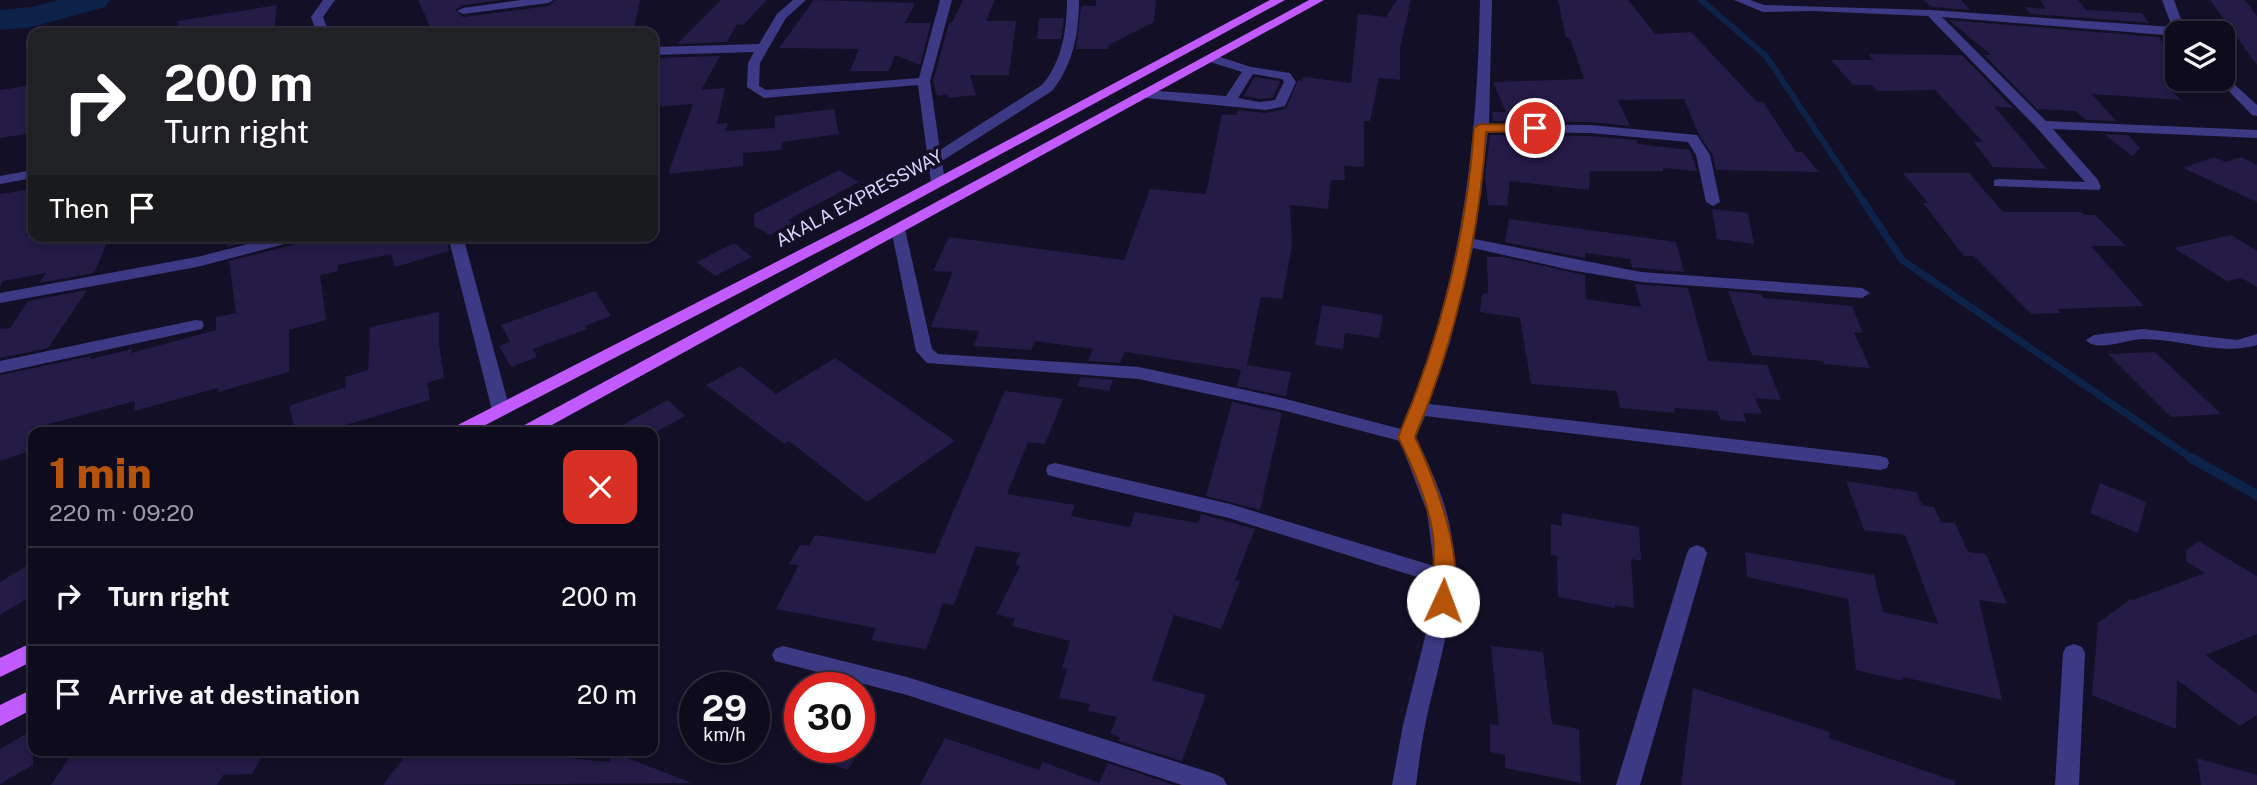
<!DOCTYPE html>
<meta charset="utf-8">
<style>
body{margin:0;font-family:"Public Sans",sans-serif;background:#1c1929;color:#f1f3f6;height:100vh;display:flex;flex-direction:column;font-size:26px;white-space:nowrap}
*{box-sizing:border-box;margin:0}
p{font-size:23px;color:#9b9ba3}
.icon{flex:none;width:38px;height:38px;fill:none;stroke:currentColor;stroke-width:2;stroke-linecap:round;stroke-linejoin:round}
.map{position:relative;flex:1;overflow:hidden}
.side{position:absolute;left:28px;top:427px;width:630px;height:329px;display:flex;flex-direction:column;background:#0e0b1c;border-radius:14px;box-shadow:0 4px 10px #0003,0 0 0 2px #2e2b3b}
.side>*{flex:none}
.hud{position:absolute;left:28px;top:28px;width:630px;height:214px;border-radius:14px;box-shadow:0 4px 10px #0003,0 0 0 2px #2e2b3b;background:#202124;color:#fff;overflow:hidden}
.buttons{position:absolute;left:2165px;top:21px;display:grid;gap:14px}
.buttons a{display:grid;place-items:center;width:70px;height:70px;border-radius:14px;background:#0e0b1c;box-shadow:0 4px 10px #0003,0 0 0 2px #2e2b3b;font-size:35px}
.speed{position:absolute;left:679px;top:672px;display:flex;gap:14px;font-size:35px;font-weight:700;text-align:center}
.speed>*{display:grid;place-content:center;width:91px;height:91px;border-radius:50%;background:#0e0b1c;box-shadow:0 4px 10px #0003,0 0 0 2px #2e2b3b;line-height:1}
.speed small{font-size:18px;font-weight:400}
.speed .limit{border:10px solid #d22;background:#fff;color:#111}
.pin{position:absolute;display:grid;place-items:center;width:60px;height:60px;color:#fff;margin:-30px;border:4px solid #fff;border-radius:50%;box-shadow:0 2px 7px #0007}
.me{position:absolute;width:77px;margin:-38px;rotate:2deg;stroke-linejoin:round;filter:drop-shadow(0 0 5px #0008)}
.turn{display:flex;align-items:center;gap:24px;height:147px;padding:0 21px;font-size:32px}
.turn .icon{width:91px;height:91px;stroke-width:2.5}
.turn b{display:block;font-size:49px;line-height:60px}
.then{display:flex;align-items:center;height:66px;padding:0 21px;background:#0003;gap:14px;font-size:26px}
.round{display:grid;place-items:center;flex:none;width:74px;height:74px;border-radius:14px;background:#1c1929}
.overview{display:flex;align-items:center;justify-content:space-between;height:119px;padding:0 21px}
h1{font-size:42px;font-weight:800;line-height:52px;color:#b45309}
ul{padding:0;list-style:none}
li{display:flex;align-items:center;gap:21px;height:98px;padding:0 21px;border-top:2px solid #2e2b3b}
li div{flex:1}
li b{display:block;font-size:26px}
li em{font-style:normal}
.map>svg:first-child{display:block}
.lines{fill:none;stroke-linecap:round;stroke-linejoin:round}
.stream-far2{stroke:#0c2248;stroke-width:6}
.stream-far1{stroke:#0c2248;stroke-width:7}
.stream{stroke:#0c2248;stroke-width:10}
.river{fill:#0c2248;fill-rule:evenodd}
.building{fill:#241b47}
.minor{fill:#3d3a85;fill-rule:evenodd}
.major{fill:#c25bff;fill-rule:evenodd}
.route{fill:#b45309;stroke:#753606;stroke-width:2}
.labels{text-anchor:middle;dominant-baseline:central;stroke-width:7;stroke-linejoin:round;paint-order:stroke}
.street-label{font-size:18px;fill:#d9d4ff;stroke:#130f26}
</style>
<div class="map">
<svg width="2257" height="785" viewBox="0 0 2257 785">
<rect width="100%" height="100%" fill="#130f26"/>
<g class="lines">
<path class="stream-far2" d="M1701 0 1766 56 1864 203"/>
<path class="stream-far1" d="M1863 201 1902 260 2194 460"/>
<path class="stream" d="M2191 458 2257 495"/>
<path class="river" d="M58 0H110L105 7 32 27 0 30V10L31 7Z"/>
</g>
<g class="building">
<path d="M418 0H502L463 5 455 10 463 17 548 6 556 0H640L633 33H433Z"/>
<path d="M721 0H767L743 25 737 24 727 42 677 44Z"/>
<path d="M814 0 915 3 905 23H931L920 65 895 55 889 71H850L859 49 779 48Z"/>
<path d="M963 0H995L986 21H1016L1009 75H970L976 95 948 98 947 94 937 96 933 81 949 23H952Z"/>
<path d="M1096 0H1156L1154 22 1109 45 1108 49H1076L1081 6H1096Z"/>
<path d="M1397 0H1411L1400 48V80L1379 78 1370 121H1364V167L1344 166 1345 180H1331L1328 209 1290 205 1292 246 1282 299 1261 297 1247 365 1291 372 1286 396 1237 386 1241 370 1125 352 1120 363 1088 361 1093 349 1035 341 1031 350 974 346 979 331 931 327 953 272 933 271 949 237 1124 260 1150 189 1206 194 1222 114 1236 115 1238 110 1266 113 1286 109 1298 80 1302 81 1304 77 1351 83 1358 14 1386 17Z"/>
<path d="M1558 0H1628L1655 34 1691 32 1757 102H1763L1796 152H1802L1819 172 1716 170 1712 154 1698 133 1684 99 1618 100 1630 126 1590 122 1493 121 1492 112H1506L1493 82 1584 79 1570 38H1566Z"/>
<path d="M1923 0H1961L1970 10 1932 7Z"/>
<path d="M2040 0H2078L2086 10 2142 13 2149 23 2031 14 2025 7 2046 9Z"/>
<path d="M2210 0H2245L2257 16V65Z"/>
<path d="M277 5 274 33H179L178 21Z"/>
<path d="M1039 18H1064L1061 39H1037Z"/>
<path d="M1949 20 2159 37 2177 62V91H2172L2181 100 2092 94 2116 121 2086 120 2076 111 2037 109 1984 55H1991Z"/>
<path d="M1868 54 1962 55 2013 108 1994 106 2047 169 1993 167 1973 141 1983 142 1935 90 1877 91 1872 85H1853L1831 60H1874Z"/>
<path d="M720 56 701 90 725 88 717 124 728 123 725 131 775 128V116L834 109 839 134 782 142 781 150 743 153V166L668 174 693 104 653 107V58Z"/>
<path d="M1254 77 1280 81 1273 98 1259 99 1244 96Z"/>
<path d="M33 85V133L0 138V90Z"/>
<path d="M2104 134 2128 135 2140 148 2132 156Z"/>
<path d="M1490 135 1590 136 1636 140 1638 144 1690 150 1697 171 1663 168V171H1590L1589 190 1510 181 1507 206 1488 205 1485 175Z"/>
<path d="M2214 157 2226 162 2241 157 2257 165V202L2183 168Z"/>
<path d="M839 170 859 182 788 220 793 223 770 235 754 226V214Z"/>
<path d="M1903 173H1969L2003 212H2081L2085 215H2095L2126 246H2091L2144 306 2057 309 2061 313 2031 314 1974 256H1964L1923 203H1928Z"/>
<path d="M33 189V223L26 236H110L94 273 39 283 46 273 3 281 0 287V194Z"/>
<path d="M1712 209 1748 213 1754 244 1717 239Z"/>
<path d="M1509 219 1676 242 1684 272 1632 267 1630 259 1585 253V258L1505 242Z"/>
<path d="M2231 235 2257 251V287L2242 278 2227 281 2174 248Z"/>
<path d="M226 236H268L227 247Z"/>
<path d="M308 236H446L449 251 395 267 391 254 338 265V271L320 275 326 320 289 330V372L218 392V388L134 411 135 401 30 429V451L0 461V375L92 356 91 359 132 349 131 353 216 330V317L236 313 229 261 305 242Z"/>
<path d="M734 243 752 257 715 276 697 262Z"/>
<path d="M1487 257H1503L1585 275 1586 299 1641 307 1635 284 1688 288 1708 361 1767 365 1781 400 1755 398 1762 414 1743 413 1746 422 1721 420 1717 411 1674 408 1675 413 1620 408 1617 391 1531 384 1520 318 1480 312 1482 294 1488 293Z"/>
<path d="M87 290 48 348 0 358V329L10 328 28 301Z"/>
<path d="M595 291 611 316 585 326 587 329 533 349 537 357 511 367 499 346 510 342 501 325Z"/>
<path d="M1728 291 1761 294 1763 298 1852 306 1863 333 1854 332 1870 368 1824 364 1823 361 1752 355Z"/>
<path d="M1322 305 1383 315 1379 338 1345 333 1343 349 1315 345Z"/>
<path d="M439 312V343L444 378 427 383 430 400 339 427 340 432H296L289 406 346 387 345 377 368 370 370 327Z"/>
<path d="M2155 352 2221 414 2171 417 2108 354Z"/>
<path d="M835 358 955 441 867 502 789 441 784 444 706 385 741 366 776 394Z"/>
<path d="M1081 377 1113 380 1109 391 1077 386Z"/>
<path d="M1005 391 1063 399 1045 444 1028 442 1007 494 1075 505 1071 516 1130 527 1135 512 1198 523 1201 514 1255 529 1235 580 1240 581 1221 629 1174 615 1152 680 1206 695 1182 761 1118 741 1120 737 1110 734 1117 717 1088 711 1090 704 1059 698 1067 669 1062 668 1070 641 1012 626 1015 619 996 614 1020 566 1015 565 1020 553 976 546 954 605 943 603 926 649 871 640 876 628 776 609 799 565 789 564 800 545 809 546 815 535 935 554Z"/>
<path d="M668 400 685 416 656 432H609Z"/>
<path d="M1232 402 1282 413 1260 510 1206 496Z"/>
<path d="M1846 481 1916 492 1922 505 1934 507 1941 522 1955 523 1968 552 1986 554 2007 604 1979 600 2002 700 1903 677V681L1856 670 1848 599 1747 577 1745 552 1874 575 1883 612 1938 624 1905 535 1864 530Z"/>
<path d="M2100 483 2146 502 2138 533 2090 513Z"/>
<path d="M1562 513 1639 527 1641 561 1631 559 1634 608 1615 605V608L1558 597 1557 556 1551 555V524L1562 526Z"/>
<path d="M2198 541 2257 576V634L2206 655 2257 694V715L2240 726 2177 680 2176 729 2092 695 2098 623 2131 599 2133 600 2205 573 2186 561V551Z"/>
<path d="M33 562V595L0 615V582Z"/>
<path d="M1491 646 1543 652 1552 724 1579 729 1581 783 1505 768V755L1490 752V724L1499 725Z"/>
<path d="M1693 688 1830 732 1829 738 1955 781V785H1681Z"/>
<path d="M33 730V765L0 784V749Z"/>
<path d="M945 738 1039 770 1043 762 1099 783 1108 763 1174 785H920Z"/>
<path d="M794 747H862L848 770 793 750Z"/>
<path d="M108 751H265L252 774 223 775 217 785H51L70 756 105 755Z"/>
<path d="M409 751H517L515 753 609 762 612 756 625 757 692 783 383 785Z"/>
<path d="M2197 758 2257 775V785H2201Z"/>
</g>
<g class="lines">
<g class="minor">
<path d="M323 0H335L323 17 329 33H317L311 17Z"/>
<path d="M521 0H554L548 3 463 14 457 11 463 8Z"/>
<path d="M793 0H806L786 18 760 63 759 86 766 90 919 78 940 0H952L930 81 940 150 1042 85C1062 62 1067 29 1067 0H1079C1079 33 1073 65 1052 91L942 161 945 183 938 187 931 183 918 85 764 98 747 87 748 63 754 52 653 55V47L759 44 777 14Z"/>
<path d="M1480 0H1492L1489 124 1590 125 1697 135 1710 155 1720 202 1713 206 1706 202 1696 155 1688 142 1590 133 1488 132 1474 239 1641 272 1862 288 1870 293 1862 298 1641 282 1570 270 1473 248 1450 342 1429 404 1880 456 1887 458 1889 463 1887 468 1880 470 1425 416 1416 437C1429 466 1444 495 1450 527 1462 592 1441 654 1427 716 1422 739 1419 762 1416 785H1392L1403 725 1427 629 1433 582 1229 518 1055 477 1048 475 1046 470 1048 465 1055 463 1230 504 1434 566 1427 512 1400 441 1282 410 1139 379 927 363 916 351 891 229 898 225 905 229 932 349 938 354 1139 367 1282 398 1401 429C1461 285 1477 153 1480 0Z"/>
<path d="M1734 0H1750L1764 5 1931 10 2172 27 2162 0H2174L2186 33H2177V36L1942 17 2046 121 2257 130V138L2053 129 2098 180 2101 187 2099 190 1994 186V180L1999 179 2085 182 2037 128 1928 16 1811 11 1763 12Z"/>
<path d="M1211 54 1251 67 1290 73 1296 82 1285 106 1266 110 1146 98 1140 94 1146 90 1226 96 1242 72 1207 61V55ZM1253 74 1282 79 1284 82 1275 100 1259 102 1238 98Z"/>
<path d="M2222 73 2257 105V116L2252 115 2218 80 2222 79Z"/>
<path d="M33 170V178L0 184V176Z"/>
<path d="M280 236H306L304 239 197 267 0 303V293L197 257Z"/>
<path d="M448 236H463L510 410 507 414 501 416 492 410Z"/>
<path d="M196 320 202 321 204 325 202 329 0 373V361Z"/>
<path d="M2143 329 2237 340 2257 334V345C2220 356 2181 339 2143 339 2128 339 2096 353 2086 340L2094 335Z"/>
<path d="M1697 545 1704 548 1707 553 1640 785H1616L1687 553 1690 548Z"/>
<path d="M2074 644 2082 647 2085 653 2079 785H2055L2063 653 2066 647Z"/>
<path d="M783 646 907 677 1215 774 1223 778 1227 785H1182L907 695 775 661 772 655 775 649Z"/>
</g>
<g class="major">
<path d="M1270 0H1285L872 224 472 432H449L452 428 862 218Z"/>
<path d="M1309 0H1324L539 432H516L519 428Z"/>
<path d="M33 642V661L0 677V658Z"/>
<path d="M33 689V709L0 726V705Z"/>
</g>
</g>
<path class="route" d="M1535 125 1539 126V131L1486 132C1480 234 1455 342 1415 437 1433 475 1470 566 1449 606L1443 608 1436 606C1430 595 1436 552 1433 535 1428 501 1413 468 1398 437 1440 341 1467 232 1474 128L1480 124Z"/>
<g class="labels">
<g class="street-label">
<text transform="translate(859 198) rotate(-28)">AKALA EXPRESSWAY</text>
</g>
</g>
</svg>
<div class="buttons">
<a><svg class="icon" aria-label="layers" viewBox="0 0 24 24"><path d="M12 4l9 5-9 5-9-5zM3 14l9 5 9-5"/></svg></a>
</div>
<div class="speed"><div>29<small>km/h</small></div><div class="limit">30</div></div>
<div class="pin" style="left:1535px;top:128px;background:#d93025"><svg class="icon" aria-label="arrive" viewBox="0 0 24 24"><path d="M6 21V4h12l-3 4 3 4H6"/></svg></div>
<svg class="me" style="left:1443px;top:601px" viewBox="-20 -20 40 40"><circle r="19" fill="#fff"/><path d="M0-13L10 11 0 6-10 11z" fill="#b45309"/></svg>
<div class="hud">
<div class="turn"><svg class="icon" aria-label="right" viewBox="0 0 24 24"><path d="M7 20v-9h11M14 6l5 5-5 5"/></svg><div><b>200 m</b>Turn right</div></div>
<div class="then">Then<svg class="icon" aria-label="arrive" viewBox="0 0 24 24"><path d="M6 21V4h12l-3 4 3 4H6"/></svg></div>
</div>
<section class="side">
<div class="overview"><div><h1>1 min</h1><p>220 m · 09:20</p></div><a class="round" style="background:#d93025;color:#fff"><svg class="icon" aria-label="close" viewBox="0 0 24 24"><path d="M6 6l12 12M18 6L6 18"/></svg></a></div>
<ul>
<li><svg class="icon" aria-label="right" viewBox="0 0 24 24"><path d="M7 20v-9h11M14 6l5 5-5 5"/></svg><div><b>Turn right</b></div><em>200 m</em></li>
<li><svg class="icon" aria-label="arrive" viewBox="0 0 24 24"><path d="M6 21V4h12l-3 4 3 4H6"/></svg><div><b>Arrive at destination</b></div><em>20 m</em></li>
</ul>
</section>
</div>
